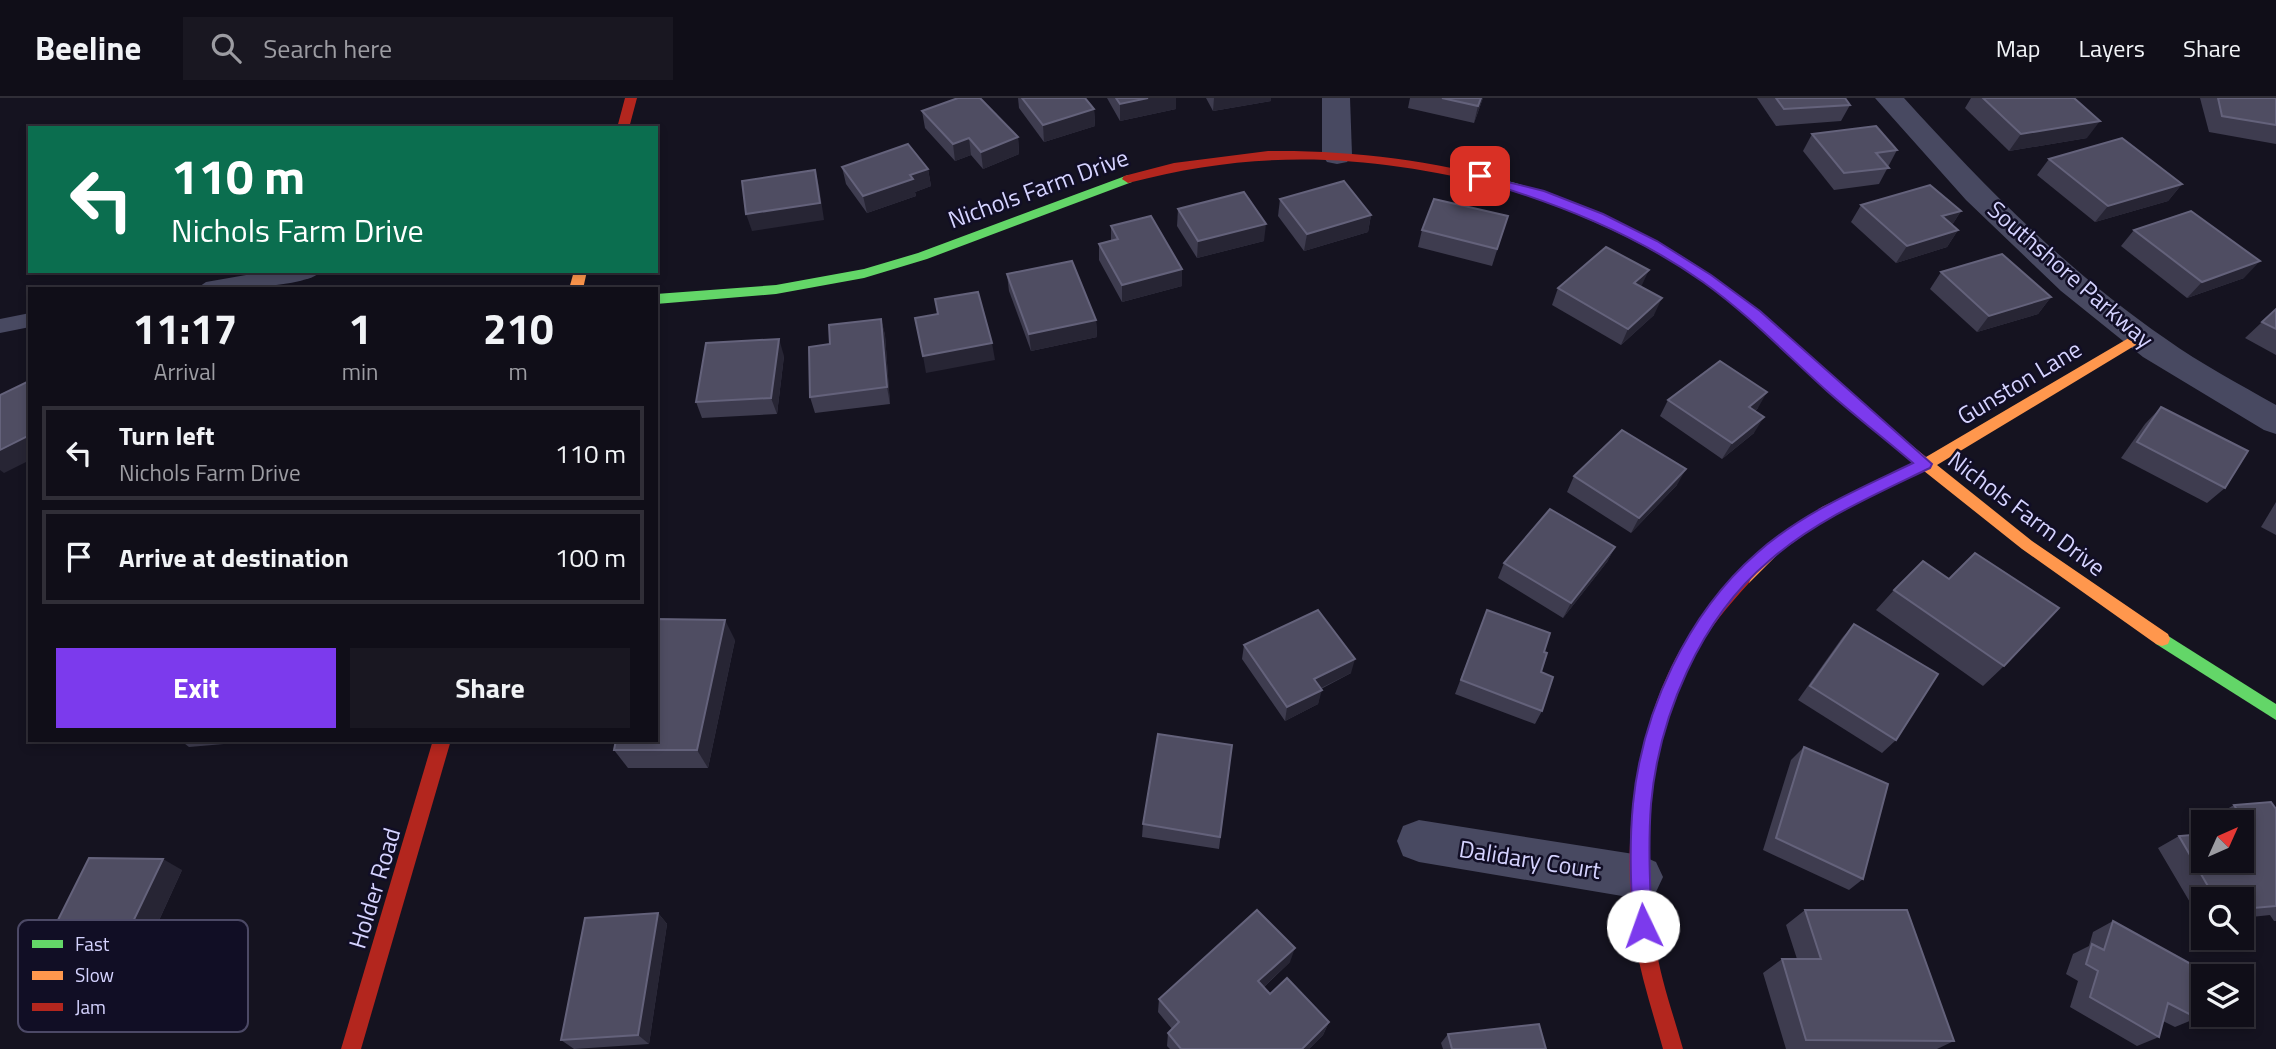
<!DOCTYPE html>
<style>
body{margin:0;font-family:"Titillium Web",sans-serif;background:#191721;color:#f1f3f6;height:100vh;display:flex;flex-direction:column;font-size:26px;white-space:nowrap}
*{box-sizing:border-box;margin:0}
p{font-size:23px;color:#9c9ca2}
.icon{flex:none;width:38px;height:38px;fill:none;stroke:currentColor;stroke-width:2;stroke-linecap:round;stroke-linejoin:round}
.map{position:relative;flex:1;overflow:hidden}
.details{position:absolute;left:28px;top:189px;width:630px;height:455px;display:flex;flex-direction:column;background:#100e18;border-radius:0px;box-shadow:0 4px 10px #0003,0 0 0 2px #302e37}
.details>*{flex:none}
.hud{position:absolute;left:28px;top:28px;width:630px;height:147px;border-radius:0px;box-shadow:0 4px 10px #0003,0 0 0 2px #302e37;background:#0b6e4f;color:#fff;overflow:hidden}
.needle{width:46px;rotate:45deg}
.fabs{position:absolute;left:2191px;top:712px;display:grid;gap:14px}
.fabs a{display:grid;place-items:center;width:63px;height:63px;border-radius:0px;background:#100e18;box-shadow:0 4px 10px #0003,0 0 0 2px #302e37;font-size:35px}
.pin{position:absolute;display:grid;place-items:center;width:60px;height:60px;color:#fff;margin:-30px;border-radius:14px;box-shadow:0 4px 10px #0006}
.me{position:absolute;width:77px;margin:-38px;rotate:357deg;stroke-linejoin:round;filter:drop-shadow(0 0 5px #0008)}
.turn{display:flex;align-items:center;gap:24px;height:147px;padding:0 28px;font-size:32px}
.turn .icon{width:91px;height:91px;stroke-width:2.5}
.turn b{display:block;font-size:49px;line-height:60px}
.eta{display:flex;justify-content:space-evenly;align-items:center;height:119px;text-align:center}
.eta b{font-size:42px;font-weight:700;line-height:49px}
.primary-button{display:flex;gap:14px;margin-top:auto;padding:14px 28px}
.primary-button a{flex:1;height:80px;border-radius:0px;background:#7c3aed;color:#fff;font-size:28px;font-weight:700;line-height:80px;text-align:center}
.primary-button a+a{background:#191721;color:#f1f3f6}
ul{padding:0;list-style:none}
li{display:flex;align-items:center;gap:21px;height:94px;margin:0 14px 10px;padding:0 14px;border:4px solid #302e37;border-radius:0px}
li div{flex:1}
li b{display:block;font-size:26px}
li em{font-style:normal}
header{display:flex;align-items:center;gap:42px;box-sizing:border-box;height:98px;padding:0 35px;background:#100e18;border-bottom:2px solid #302e37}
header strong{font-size:33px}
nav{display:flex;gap:38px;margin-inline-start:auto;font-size:24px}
.search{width:490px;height:63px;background:#191721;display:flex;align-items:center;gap:18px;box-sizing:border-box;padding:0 24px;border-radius:0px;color:#9c9ca2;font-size:26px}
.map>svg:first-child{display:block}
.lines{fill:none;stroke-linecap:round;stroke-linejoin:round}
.lane{fill:#484961;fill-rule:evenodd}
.street{fill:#484961;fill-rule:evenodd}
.fast{fill:#63d668;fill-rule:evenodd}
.slow{fill:#ff974d;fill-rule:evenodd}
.jam{fill:#b3261e;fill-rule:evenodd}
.wall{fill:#3e3c4f}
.shaded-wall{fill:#272534}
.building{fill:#4f4d62;stroke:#64627b;stroke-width:2}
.route{fill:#7c3aed;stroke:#51269a;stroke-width:2}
.labels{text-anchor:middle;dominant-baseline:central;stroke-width:5;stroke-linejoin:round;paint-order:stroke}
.street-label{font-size:24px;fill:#d5d3ff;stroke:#110e25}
.key{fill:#110e25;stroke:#4c4966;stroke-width:2}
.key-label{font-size:19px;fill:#d5d3ff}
</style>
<header>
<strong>Beeline</strong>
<div class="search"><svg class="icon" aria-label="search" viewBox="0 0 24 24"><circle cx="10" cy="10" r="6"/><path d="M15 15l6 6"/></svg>Search here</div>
<nav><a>Map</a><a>Layers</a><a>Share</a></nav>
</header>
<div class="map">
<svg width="2276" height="951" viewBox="0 0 2276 951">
<rect width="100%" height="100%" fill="#151320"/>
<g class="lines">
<g class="lane">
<path d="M269 173H321C310 190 217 191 196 191L206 184Z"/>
<path d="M30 215V229L0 235V221Z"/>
</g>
<g class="street">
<path d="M1322 0H1350L1352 57 1347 64 1337 66 1327 64 1322 57Z"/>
<path d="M1875 0H1904C1984 88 2068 174 2166 241 2201 266 2239 286 2276 307V336L2264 332 2143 259 2061 193 1966 102Z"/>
<path d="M1419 722 1640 757 1656 764 1663 779 1656 794 1640 801 1419 764 1403 758 1397 743 1403 728Z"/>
</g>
<g class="fast">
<path d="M1128 77 1132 78V84L927 161 864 180 776 196 656 206V196L776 187 864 171 918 155Z"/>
<path d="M1504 82C1590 105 1672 145 1742 200 1802 247 1856 302 1915 350L1917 354 1915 358H1905C1838 302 1778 238 1707 187 1644 142 1573 112 1500 89L1498 86Z"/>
<path d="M2162 534 2276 606V622L2156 546 2154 541 2156 536Z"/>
</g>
<g class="slow">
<path d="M574 173H587L583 191H569Z"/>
<path d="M2139 234 2146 239 2144 242 1937 367 2032 443 2168 536 2170 541 2168 546 2162 548 2156 546 2022 451 1924 373 1832 417 1781 453 1749 485H1737L1735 480 1737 475 1771 445 1822 409 1914 365 1903 354 1905 350H1915L1926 359Z"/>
</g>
<g class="jam">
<path d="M625 0H637L629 30H617Z"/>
<path d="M1268 53C1351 52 1429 62 1508 83L1510 86 1504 90C1371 56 1261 50 1128 85L1122 81 1124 78 1174 65Z"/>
<path d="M1743 474 1749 475 1751 480 1749 485C1728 508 1709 530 1695 557 1649 640 1640 750 1655 843 1660 880 1673 915 1683 951H1663C1653 915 1641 879 1635 843 1621 746 1633 632 1683 547 1698 521 1717 498 1737 475Z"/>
<path d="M433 642H451L361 951H341Z"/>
</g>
</g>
<g class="wall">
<path d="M1018 0H1085L1094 11 1095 28 1044 44 1019 10Z"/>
<path d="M1107 0H1176V11L1120 23Z"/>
<path d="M1206 0H1271V3L1213 13Z"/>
<path d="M1410 0H1483L1474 25 1408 10Z"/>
<path d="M1757 0H1845L1850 7 1841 23 1776 28Z"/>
<path d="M1971 0H2074L2087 40 2009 53 1965 10Z"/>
<path d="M2200 0H2276V46L2209 34Z"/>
<path d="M922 13 1018 39 1019 56 983 71 971 57 955 63 925 30Z"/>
<path d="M1812 36 1897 52 1879 86 1834 92 1803 53Z"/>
<path d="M2049 61 2182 86 2168 103 2095 124 2037 77Z"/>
<path d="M842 69 928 71 931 88 915 94 916 98 867 115 846 86Z"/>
<path d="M1280 101 1371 117 1368 134 1304 153 1278 118Z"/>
<path d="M1861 107 1961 113 1952 127 1958 132 1947 149 1896 165 1851 124Z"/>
<path d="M1178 111 1264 143 1197 160 1177 128Z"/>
<path d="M1508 118 1492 168 1418 149 1422 132Z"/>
<path d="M1111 128 1182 171V188L1122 204 1099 162V146L1111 142Z"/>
<path d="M2134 132 2244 180 2187 200 2121 148Z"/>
<path d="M1941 174 2051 199 2038 216 1977 234 1930 191Z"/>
<path d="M1007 176 1096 222 1097 239 1031 253 1009 193Z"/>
<path d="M1641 189 1654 217 1621 247 1552 207 1558 190Z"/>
<path d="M2276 211V257L2245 240Z"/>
<path d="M881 221 885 237 890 306 815 315 810 299 830 246Z"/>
<path d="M784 258 777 316 702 320 696 304Z"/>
<path d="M1668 302 1758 310 1755 313 1754 335 1722 361 1660 318Z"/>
<path d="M2161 309 2225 390 2207 405 2121 360 2145 326Z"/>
<path d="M1574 378 1677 387 1631 435 1567 394Z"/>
<path d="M2276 404V437L2261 429Z"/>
<path d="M1615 449 1607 464 1563 520 1498 480 1504 465Z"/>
<path d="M1949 481 2004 568 1983 588 1876 512 1894 492Z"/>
<path d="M1487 512 1544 554 1541 574 1542 613 1535 626 1455 596Z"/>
<path d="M1854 526 1896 642 1882 655 1798 602 1842 540Z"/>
<path d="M735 542 708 670H628L614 652Z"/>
<path d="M1244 547 1351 575 1321 591 1318 606 1285 623 1242 561Z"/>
<path d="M180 642H269L189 649Z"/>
<path d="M1232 647 1219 751 1142 739 1143 726Z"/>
<path d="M1804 649 1863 781 1849 792 1763 752 1791 662Z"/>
<path d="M2234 707 2276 711V823H2274L2270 817 2242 820V802H2203V823H2201L2158 750 2179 738 2242 763V724H2216L2213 719Z"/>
<path d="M182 772 129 888H53L30 878Z"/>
<path d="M1805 812 1954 943 1937 951H1786L1763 875 1782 861H1797L1786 827Z"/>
<path d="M658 815 667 826 649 946 574 951 561 942Z"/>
<path d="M2113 823 2197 920 2175 929 2163 923 2159 939 2137 948 2070 909 2078 883 2066 876 2073 856 2089 848 2093 834Z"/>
<path d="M1290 864 1264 889 1270 896 1329 924 1323 937 1309 951H1170L1167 948 1168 935 1172 931 1158 914 1159 901Z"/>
<path d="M1448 936 1546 951H1443L1441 945Z"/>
</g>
<g class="shaded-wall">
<path d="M1148 0H1176V11L1120 23V6Z"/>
<path d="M1214 0H1271V3L1213 13Z"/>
<path d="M1481 0H1483L1474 25 1478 8Z"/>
<path d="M1094 11 1095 28 1044 44 1043 27Z"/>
<path d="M2100 23 2087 40 2009 53 2021 36Z"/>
<path d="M1018 39 1019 56 983 71 981 54Z"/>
<path d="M969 40 971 57 955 63 953 46Z"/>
<path d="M928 71 931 88 915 94 916 98 867 115 863 98 910 77Z"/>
<path d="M815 72 819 88 824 122 752 133 746 116Z"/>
<path d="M2182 86 2168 103 2095 124 2108 108Z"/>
<path d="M1961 113 1950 130 1942 118Z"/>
<path d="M1371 117 1368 134 1304 153 1307 136Z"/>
<path d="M1266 126 1264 143 1197 160 1198 143Z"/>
<path d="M1958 132 1947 149 1896 165 1907 148Z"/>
<path d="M2260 163 2244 180 2187 200 2202 184Z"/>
<path d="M1182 171V188L1122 204V187Z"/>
<path d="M1649 172 1641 189 1634 185Z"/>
<path d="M2051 199 2038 216 1977 234 1989 218Z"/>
<path d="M1662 200 1654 217 1621 247 1628 231Z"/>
<path d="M881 221 885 237 890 306 887 289Z"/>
<path d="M1096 222 1097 239 1031 253 1029 236Z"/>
<path d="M779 241 784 258 777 316 771 300Z"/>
<path d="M992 245 995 262 926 275 923 258Z"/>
<path d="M1767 294 1758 310 1739 325 1749 309Z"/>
<path d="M1764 319 1754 335 1722 361 1732 345Z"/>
<path d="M30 337V362L4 375 0 372V352Z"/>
<path d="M1686 371 1677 387 1631 435 1639 420Z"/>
<path d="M1615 449 1607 464 1563 520 1571 505Z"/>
<path d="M725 522 735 542 708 670 697 652Z"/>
<path d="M1355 561 1351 575 1311 595 1314 581Z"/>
<path d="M1322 592 1318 606 1285 623 1287 609Z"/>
<path d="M163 761 182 772 129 888 107 878Z"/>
<path d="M658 815 667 826 649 946 638 937Z"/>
<path d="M1295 850 1290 864 1255 897 1258 883Z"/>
<path d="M1329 924 1323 937 1309 951H1302Z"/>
</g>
<g class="building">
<path d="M958 0H980L1018 39 981 54 969 40 953 46 922 13Z"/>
<path d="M1022 0H1085L1094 11 1043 27Z"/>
<path d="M1116 0H1148L1120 6Z"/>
<path d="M1442 0H1481L1478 8Z"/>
<path d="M1776 0H1845L1850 7 1784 11Z"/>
<path d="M1983 0H2074L2100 23 2021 36Z"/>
<path d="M2218 0H2276V27L2222 18Z"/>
<path d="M1876 28 1897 52 1876 55 1889 70 1844 75 1812 36Z"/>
<path d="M2122 40 2182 86 2108 108 2049 61Z"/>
<path d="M908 46 928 71 910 77 913 81 863 98 842 69Z"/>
<path d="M815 72 820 105 746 116 742 83Z"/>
<path d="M1344 83 1371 117 1307 136 1280 101Z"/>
<path d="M1930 87 1961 113 1942 118 1958 132 1907 148 1861 107Z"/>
<path d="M1244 94 1266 126 1198 143 1178 111Z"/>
<path d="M1434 101 1508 118 1497 151 1422 132Z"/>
<path d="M2191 113 2260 163 2202 184 2134 132Z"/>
<path d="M1151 118 1182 171 1122 187 1099 146 1118 141 1111 128Z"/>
<path d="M1606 149 1649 172 1634 185 1662 200 1628 231 1558 190Z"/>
<path d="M2002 156 2051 199 1989 218 1941 174Z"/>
<path d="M1072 163 1096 222 1029 236 1007 176Z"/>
<path d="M978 194 992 245 923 258 915 220 938 216 935 201Z"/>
<path d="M2276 211V231L2262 224Z"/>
<path d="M881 221 887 289 810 299 809 249 830 246 829 227Z"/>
<path d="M779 241 771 300 696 304 706 245Z"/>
<path d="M1720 263 1767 294 1749 309 1764 319 1732 345 1668 302Z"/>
<path d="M29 283 30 337 0 352V297Z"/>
<path d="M2161 309 2248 353 2225 390 2137 344Z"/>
<path d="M1622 332 1686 371 1639 420 1574 378Z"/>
<path d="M1550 411 1615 449 1571 505 1504 465Z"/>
<path d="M1975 455 2059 510 2004 568 1894 492 1923 463 1949 481Z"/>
<path d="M1318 512 1355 561 1314 581 1322 592 1287 609 1244 547Z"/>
<path d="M1487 512 1550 535 1544 554 1547 555 1541 574 1553 579 1542 613 1461 582Z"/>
<path d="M656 521 725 522 697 652H614L616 642H656Z"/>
<path d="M1854 526 1938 576 1896 642 1810 588Z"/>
<path d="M1158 636 1232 647 1220 739 1143 726Z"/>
<path d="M1804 649 1888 686 1863 781 1776 740Z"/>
<path d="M2271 704 2276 711V808L2242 811V802H2216L2179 738 2203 736V763H2242V733L2250 732 2234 707Z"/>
<path d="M89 760 163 761 107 878H30Z"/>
<path d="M1257 812 1295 850 1258 883 1270 896 1287 880 1329 924 1302 951H1181L1168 935 1179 924 1159 901Z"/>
<path d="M1805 812H1907L1954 943 1806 942 1782 861H1821Z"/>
<path d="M658 815 638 937 561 942 585 820Z"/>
<path d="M2113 823 2209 876 2208 878H2203V898L2197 920 2168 905 2159 939 2090 899 2098 873 2086 866 2092 846 2104 852Z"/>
<path d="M1539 926 1546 951H1452L1448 936Z"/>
</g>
<path class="route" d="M1475 76 1544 93 1603 116 1657 143 1711 177 1760 213 1932 366 1930 370C1874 397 1816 422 1769 463 1700 521 1659 618 1651 706 1648 747 1650 788 1652 828L1650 835 1643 838 1636 835 1633 828C1631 788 1629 747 1633 706 1642 614 1687 516 1757 455 1802 415 1859 391 1913 365 1885 341 1855 318 1827 293 1786 256 1748 216 1703 184 1634 135 1556 105 1475 81Z"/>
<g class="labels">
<g class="street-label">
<text transform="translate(1038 90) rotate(-20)">Nichols Farm Drive</text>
<text transform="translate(2071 176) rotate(41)">Southshore Parkway</text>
<text transform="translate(2019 284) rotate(-31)">Gunston Lane</text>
<text transform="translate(2027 415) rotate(37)">Nichols Farm Drive</text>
<text transform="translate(1530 761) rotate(9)">Dalidary Court</text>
<text transform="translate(374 790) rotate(-73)">Holder Road</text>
</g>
</g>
<rect x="18" y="822" width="230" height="112" rx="10" class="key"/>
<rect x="32" y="842" width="31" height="8" fill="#63d668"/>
<rect x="32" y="873" width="31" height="9" fill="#ff974d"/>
<rect x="32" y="905" width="31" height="8" fill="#b3261e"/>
<g class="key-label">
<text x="75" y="853">Fast</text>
<text x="75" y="884">Slow</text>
<text x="75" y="916">Jam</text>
</g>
</svg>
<div class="fabs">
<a><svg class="needle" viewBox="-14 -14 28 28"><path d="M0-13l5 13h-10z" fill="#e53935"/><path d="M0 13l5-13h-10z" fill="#9c9ca2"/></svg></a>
<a><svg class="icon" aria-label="search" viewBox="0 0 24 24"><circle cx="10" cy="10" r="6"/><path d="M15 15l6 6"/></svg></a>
<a><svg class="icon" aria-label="layers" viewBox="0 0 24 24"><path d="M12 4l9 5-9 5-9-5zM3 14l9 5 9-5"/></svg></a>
</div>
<div class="pin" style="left:1480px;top:78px;background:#d93025"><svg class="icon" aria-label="arrive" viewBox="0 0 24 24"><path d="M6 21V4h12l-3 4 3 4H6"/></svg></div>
<svg class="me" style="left:1643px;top:828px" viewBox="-20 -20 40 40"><circle r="19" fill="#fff"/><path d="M0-13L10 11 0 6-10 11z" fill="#7c3aed"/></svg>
<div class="hud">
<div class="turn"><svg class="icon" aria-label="left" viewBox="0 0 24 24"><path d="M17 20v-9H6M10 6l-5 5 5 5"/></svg><div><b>110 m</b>Nichols Farm Drive</div></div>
</div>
<section class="details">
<div class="eta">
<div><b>11:17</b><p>Arrival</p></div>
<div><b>1</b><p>min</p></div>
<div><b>210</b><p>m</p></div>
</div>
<ul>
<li><svg class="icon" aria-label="left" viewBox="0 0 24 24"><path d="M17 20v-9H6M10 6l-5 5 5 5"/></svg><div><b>Turn left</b><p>Nichols Farm Drive</p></div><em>110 m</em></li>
<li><svg class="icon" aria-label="arrive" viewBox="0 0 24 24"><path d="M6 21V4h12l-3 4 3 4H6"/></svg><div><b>Arrive at destination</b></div><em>100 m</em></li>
</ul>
<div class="primary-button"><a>Exit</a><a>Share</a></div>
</section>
</div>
